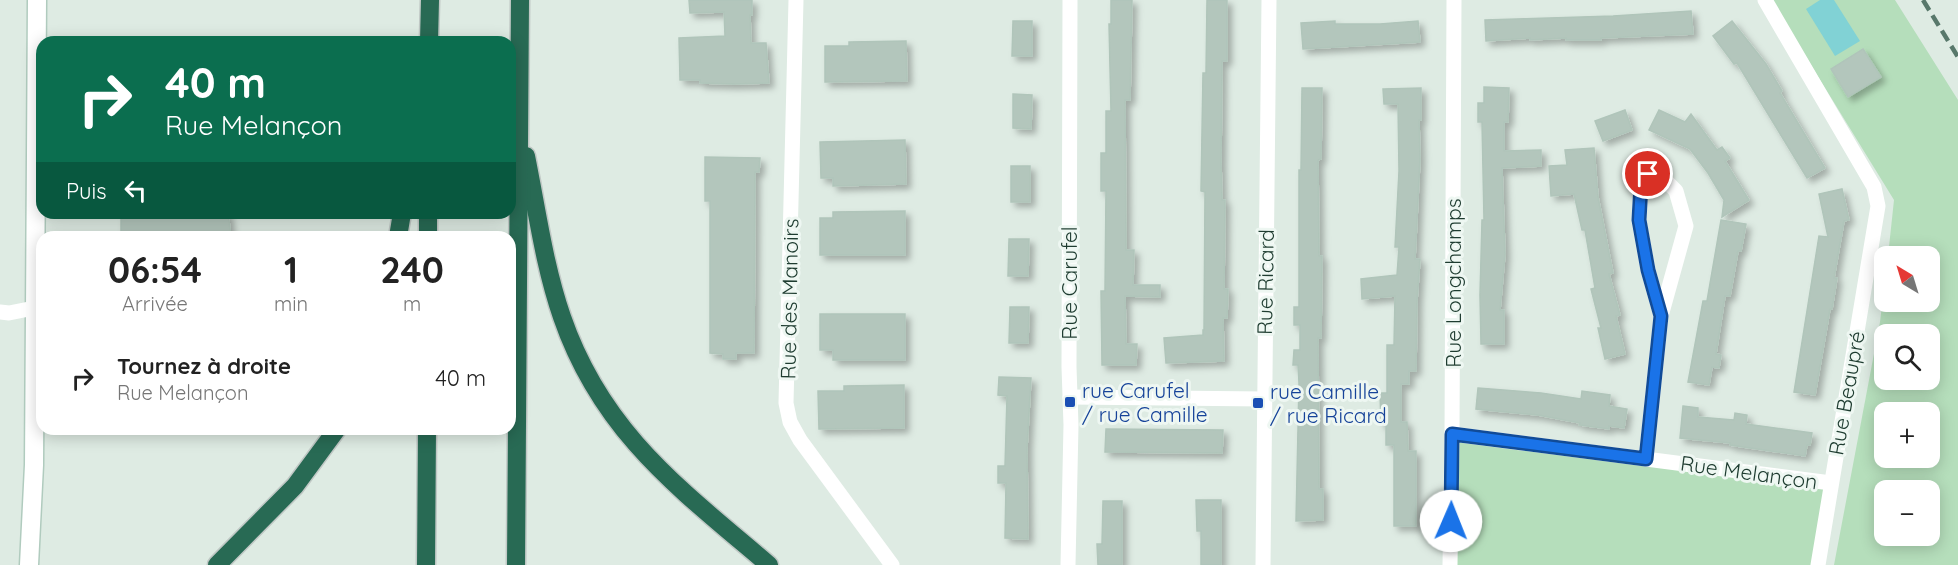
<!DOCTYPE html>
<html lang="fr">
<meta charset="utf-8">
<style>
body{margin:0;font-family:Quicksand,sans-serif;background:#f2f2f2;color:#222;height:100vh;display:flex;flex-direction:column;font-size:22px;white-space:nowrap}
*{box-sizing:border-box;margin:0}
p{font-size:20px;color:#767676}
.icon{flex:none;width:33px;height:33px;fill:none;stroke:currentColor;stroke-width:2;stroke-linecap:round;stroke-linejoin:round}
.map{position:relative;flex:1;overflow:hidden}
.panel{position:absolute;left:36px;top:231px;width:480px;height:204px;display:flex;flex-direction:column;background:#fff;border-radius:18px;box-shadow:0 3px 15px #0003}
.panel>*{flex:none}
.banner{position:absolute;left:36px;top:36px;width:480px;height:183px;border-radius:18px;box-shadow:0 3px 15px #0003;background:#0b6e4f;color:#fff;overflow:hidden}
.needle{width:39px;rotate:322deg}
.buttons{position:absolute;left:1874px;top:246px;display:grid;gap:12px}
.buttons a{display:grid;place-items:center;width:66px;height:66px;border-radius:12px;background:#fff;box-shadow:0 3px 15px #0003;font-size:30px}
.pin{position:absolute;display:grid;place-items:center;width:51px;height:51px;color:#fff;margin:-26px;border:3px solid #fff;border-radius:50%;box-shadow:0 2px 6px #0007}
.me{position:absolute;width:66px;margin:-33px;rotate:1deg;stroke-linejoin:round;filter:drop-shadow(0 0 4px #0008)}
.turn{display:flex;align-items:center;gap:21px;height:126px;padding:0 30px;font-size:27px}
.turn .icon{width:78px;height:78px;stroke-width:2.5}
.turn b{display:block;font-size:42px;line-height:51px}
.then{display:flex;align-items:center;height:57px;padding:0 30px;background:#0003;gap:12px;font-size:22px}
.eta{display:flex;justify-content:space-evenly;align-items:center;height:102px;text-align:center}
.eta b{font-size:36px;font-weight:700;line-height:42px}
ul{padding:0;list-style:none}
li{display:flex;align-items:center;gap:18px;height:90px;padding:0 30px}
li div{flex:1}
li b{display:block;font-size:22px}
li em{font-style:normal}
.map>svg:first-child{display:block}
.green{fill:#b5debb;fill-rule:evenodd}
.water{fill:#81d2d5}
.building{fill:#b3c6bc;stroke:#b0c5ba;stroke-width:1.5;filter:url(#shadow)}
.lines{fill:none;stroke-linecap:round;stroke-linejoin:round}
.secondary-casing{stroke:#b0cbbe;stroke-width:21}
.highway-casing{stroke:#c0c8c5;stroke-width:21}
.street{stroke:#fff;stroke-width:15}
.secondary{stroke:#fff;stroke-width:18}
.highway{stroke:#286a54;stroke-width:18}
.rail{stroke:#58786b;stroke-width:4.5;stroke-dasharray:12 6;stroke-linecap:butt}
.route-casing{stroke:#114b97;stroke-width:15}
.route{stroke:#1a73e8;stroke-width:10}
.transit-dot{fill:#1a4fb4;stroke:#eef7f2;stroke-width:2}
.labels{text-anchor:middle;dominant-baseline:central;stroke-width:6;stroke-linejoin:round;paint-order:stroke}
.street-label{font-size:21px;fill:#1e3c30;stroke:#eef7f2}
.transit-label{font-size:21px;fill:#164399;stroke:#eef7f2;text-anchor:start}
</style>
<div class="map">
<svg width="1958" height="565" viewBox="0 0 1958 565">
<defs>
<filter id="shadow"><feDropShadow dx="4.5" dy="4.5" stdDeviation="3" flood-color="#0004"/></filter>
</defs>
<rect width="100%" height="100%" fill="#deebe3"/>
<g class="green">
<path d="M1771 0H1895L1958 100V565H1834L1880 322 1884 288V302H1929V256H1888L1894 200ZM1884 334H1929V380H1884ZM1884 412H1929V458H1884ZM1884 490H1929V536H1884Z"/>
<path d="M1452 434 1831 483 1818 565H1450Z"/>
</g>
<path class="water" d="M1820 0H1834L1860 41 1835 56 1806 9Z"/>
<g class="building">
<path d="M689 0H752V15H750L751 43H766L769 83 733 84 700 83V80H680L679 38 725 36 724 12 690 13Z"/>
<path d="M1111 0H1132L1130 100H1125L1126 250H1134L1133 285H1160V297L1125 296 1126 344H1137L1136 365H1102L1101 291H1105L1106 191H1101V153H1106V111H1111L1109 24H1111Z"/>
<path d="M1207 0H1227V61H1222L1221 162 1222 200H1225L1224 289H1228L1227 318H1223L1224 361 1166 363 1164 338 1203 335V330H1204L1205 192 1201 191 1203 73H1206Z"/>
<path d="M1691 11 1693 34 1601 38V40H1566V38L1530 40V38L1486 41 1485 20 1613 16Z"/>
<path d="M1013 21H1032V56H1012Z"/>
<path d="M1335 21V24H1380L1418 21 1420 42 1303 49 1301 23Z"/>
<path d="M1732 21 1766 64 1782 91 1780 93 1825 168 1807 178 1737 63 1734 64 1713 36Z"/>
<path d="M906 41 907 81 825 82V46H849V42Z"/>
<path d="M1863 49 1881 77 1848 97 1831 69Z"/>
<path d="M1484 87 1509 88 1508 122H1504V151L1541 150V166L1502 168 1505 254 1500 310H1504V344H1481L1480 295 1482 220H1484L1482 122H1478V103H1484Z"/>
<path d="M1302 88H1322L1321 159 1318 160 1319 256H1322L1321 338H1318L1319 489H1323V520L1296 521 1299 383 1298 365H1293L1294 350H1300V325H1294V307H1299V170H1301Z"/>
<path d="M1421 88V120H1419L1420 159 1415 259H1420L1417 301 1416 371H1409V384H1401V422H1407L1408 451H1416V526H1394V445H1386V423L1381 424 1380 393H1387V345H1394L1395 296 1362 299 1361 279 1397 275 1399 247H1395L1399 171 1398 104H1384L1383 89Z"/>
<path d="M1013 94 1032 95 1031 129 1013 128Z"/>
<path d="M1625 110 1632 130 1603 141 1595 121Z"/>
<path d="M1659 110 1685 122 1691 114 1717 150 1722 147 1730 158 1725 161 1749 200 1722 217 1724 200 1708 173 1690 149 1649 130Z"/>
<path d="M905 140 906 184 833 186V178H821L820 142Z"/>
<path d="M1594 148 1598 197 1613 273 1609 274 1620 315 1616 316 1625 354 1605 359 1598 328H1601L1591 289 1595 288 1585 230H1582L1574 194 1551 196 1549 166 1567 165 1565 150Z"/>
<path d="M705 157 760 158 759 172H755L754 353H736V359H723V354L710 353V201H705Z"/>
<rect x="1011" y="166" width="19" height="36"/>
<path d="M1842 189 1849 220 1844 221 1834 278H1837L1832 309H1830L1815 395 1794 392 1819 236 1828 237 1819 194Z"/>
<path d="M905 211V255H820V218H833V212Z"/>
<path d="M121 213H228L231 237H121Z"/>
<path d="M1721 220 1746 224 1741 251H1738L1730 296H1725L1716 354 1721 355 1719 368 1712 367 1709 385 1688 382 1703 301H1707Z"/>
<path d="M1009 239H1029L1028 276H1008Z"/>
<path d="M1010 307H1029L1028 343H1009Z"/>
<path d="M820 314H905V360H833V350H820Z"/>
<path d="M999 377 1031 378 1027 448 1028 539 1005 538 1006 483H998V466H1005L1007 396 998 395Z"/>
<path d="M904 385V428L819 429 818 391H844V386Z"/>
<path d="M1478 388 1541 393 1581 399 1582 391 1610 395 1609 406 1627 409 1624 428 1609 426V429L1579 425 1580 423 1538 415 1476 409Z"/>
<path d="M1683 406 1698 408V417L1734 420 1735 413 1747 415 1746 424 1812 433 1810 445H1807L1805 456 1730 445V443L1680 438Z"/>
<path d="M1106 429 1223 430 1222 453 1105 452Z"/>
<path d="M1196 500H1221V565H1201V531H1197Z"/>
<path d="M1103 501H1122V565H1098L1097 544H1102Z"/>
</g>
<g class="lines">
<defs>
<path id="secondary" d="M29 565 34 465 37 0"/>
<g id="highway">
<path d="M429 42 430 0"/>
<path d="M526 156C537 210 544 265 562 317 602 433 680 489 769 565"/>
<path d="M398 237 402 213"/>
<path d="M428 237V213"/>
<path d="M217 565 295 486 337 429"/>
<path d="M426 565 427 429"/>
<path d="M516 565 520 0"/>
</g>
</defs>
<use href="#secondary" class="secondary-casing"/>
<use href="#highway" class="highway-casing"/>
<g class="street">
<path d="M796 0 786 403 790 422 800 440 892 565"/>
<path d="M1765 0 1874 187 1878 206 1818 565"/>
<path d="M0 312 9 313 34 308"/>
<path d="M1070 397 1264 399"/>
<path d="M1452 434 1831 483"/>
<path d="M1646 459 1661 316 1648 270 1639 221 1641 185 1648 174 1660 175 1676 191 1686 226 1661 316"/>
<path d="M1068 565 1071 425 1069 367 1070 0"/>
<path d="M1263 565 1269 0"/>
<path d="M1450 565 1452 434 1454 0"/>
</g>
<use href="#secondary" class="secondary"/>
<use href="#highway" class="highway"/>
<path class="rail" d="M1923 0 1958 57"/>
</g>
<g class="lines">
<defs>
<path id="route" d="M1451 521 1452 434 1646 459 1661 316 1648 270 1639 220 1641 185 1648 174"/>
</defs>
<use href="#route" class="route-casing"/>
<use href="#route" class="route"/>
</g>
<g class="transit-dot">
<rect x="1064" y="396" width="12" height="12" rx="3"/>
<rect x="1252" y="397" width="12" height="12" rx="3"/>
</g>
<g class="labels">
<g class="street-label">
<text transform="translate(1265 282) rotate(-89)">Rue Ricard</text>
<text transform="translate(1069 283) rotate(-90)">Rue Carufel</text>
<text transform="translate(1453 283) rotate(-90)">Rue Longchamps</text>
<text transform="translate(789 299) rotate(-89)">Rue des Manoirs</text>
<text transform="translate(1846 393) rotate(-80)">Rue Beaupré</text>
<text transform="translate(1749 472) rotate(8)">Rue Melançon</text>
</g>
<g class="transit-label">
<text x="1082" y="390">rue Carufel<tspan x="1082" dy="24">/ rue Camille</tspan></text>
<text x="1270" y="391">rue Camille<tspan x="1270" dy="24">/ rue Ricard</tspan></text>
</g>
</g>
</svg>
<div class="buttons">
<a><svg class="needle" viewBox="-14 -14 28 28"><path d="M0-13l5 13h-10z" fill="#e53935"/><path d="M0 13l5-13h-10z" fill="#767676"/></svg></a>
<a><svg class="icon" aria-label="search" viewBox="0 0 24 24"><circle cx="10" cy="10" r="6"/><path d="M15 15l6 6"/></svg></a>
<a>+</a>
<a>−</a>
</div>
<div class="pin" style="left:1648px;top:174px;background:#d93025"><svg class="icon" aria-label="arrive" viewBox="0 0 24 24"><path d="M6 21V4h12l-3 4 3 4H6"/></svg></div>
<svg class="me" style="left:1451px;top:521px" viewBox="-20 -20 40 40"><circle r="19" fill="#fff"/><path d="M0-13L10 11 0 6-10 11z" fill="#1a73e8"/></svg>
<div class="banner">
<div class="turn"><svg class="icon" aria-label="right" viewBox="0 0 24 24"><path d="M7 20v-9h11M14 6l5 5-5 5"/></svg><div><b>40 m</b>Rue Melançon</div></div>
<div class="then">Puis<svg class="icon" aria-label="left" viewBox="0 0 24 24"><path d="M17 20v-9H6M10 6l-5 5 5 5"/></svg></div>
</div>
<section class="panel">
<div class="eta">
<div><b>06:54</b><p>Arrivée</p></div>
<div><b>1</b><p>min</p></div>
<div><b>240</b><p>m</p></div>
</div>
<ul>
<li><svg class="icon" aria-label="right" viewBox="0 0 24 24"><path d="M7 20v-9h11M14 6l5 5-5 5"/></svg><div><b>Tournez à droite</b><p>Rue Melançon</p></div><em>40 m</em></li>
</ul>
</section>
</div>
